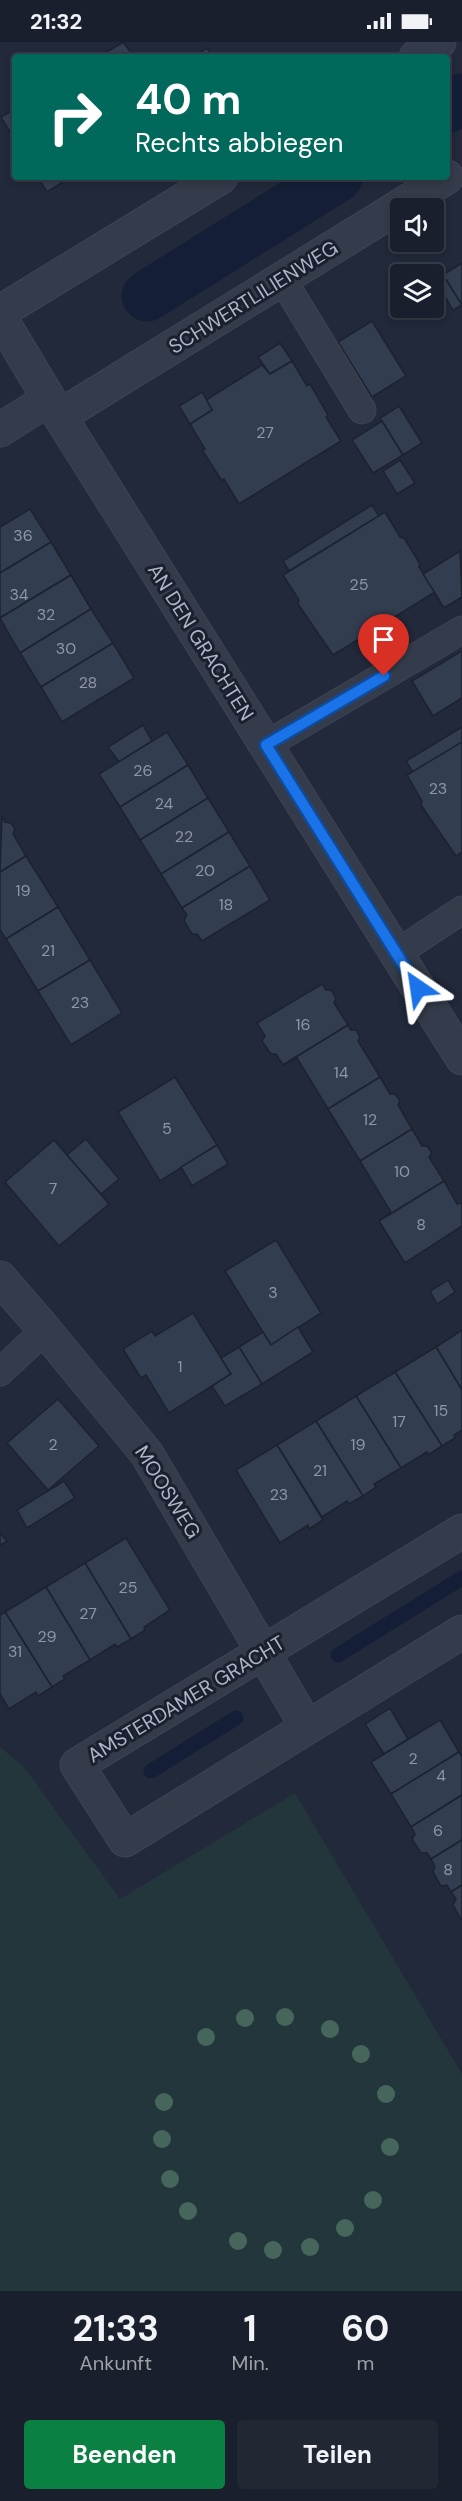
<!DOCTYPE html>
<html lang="de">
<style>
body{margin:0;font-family:"DM Sans",sans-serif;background:#222734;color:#f1f3f6;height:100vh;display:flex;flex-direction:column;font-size:22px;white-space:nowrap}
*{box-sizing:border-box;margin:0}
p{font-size:20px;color:#9fa2a9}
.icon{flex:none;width:33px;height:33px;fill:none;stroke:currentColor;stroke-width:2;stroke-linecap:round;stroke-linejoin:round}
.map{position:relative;height:2249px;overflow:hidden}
.sheet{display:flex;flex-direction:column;background:#191f2c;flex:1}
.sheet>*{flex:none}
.banner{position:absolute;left:12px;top:12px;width:438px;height:126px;border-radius:6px;box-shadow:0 3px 9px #0003,0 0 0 2px #373d48;background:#00695c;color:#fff;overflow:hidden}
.tools{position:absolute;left:390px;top:156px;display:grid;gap:12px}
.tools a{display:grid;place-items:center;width:54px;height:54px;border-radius:6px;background:#191f2c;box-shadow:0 3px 9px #0003,0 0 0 2px #373d48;font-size:30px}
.pin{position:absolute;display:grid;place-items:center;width:51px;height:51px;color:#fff;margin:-62px -26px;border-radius:50% 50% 50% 0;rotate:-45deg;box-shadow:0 0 6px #0007}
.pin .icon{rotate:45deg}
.me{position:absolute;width:66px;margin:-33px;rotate:328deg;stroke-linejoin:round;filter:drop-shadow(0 0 4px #0008)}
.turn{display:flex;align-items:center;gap:21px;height:126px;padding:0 24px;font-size:27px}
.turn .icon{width:78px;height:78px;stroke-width:2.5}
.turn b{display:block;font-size:42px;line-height:51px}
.eta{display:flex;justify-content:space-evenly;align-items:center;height:102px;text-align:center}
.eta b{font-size:36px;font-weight:700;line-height:42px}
.action{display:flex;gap:12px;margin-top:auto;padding:12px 24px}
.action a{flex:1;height:69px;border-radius:6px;background:#0b8043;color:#fff;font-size:24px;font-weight:700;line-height:69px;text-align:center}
.action a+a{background:#222734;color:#f1f3f6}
.status{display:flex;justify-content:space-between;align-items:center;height:42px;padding:0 30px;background:#191f2c;direction:ltr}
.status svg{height:16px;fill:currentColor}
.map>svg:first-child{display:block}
.green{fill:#23363b}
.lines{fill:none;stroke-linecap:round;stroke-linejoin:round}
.stream{stroke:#141f37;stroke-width:15}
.canal{stroke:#141f37;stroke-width:51}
.building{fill:#333d50;stroke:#1c2230;stroke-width:1.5}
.lane-casing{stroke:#3e4453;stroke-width:29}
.street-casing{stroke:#3e4453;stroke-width:35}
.lane{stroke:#343b4a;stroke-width:27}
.street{stroke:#343b4a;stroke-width:33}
.tree{fill:#47665b}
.route-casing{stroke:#114b97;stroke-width:15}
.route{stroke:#1a73e8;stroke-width:10}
.labels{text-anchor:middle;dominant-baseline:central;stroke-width:6;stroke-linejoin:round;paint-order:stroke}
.number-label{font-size:16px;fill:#8e96a7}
.street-label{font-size:20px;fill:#afb6c6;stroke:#1a202e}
</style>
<div class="status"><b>21:32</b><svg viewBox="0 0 49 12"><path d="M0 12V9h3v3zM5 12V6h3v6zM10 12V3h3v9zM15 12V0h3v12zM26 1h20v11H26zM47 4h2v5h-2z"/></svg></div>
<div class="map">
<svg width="462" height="2249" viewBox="0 0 462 2249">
<rect width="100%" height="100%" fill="#21293a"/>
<path class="green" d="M0 1705 24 1725 120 1857 295 1751 462 2032V2249H0Z"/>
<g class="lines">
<g class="stream">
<path d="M338 1613 462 1536"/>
<path d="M151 1729 236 1676"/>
</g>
<g class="canal">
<path d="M447 66 462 57"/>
<path d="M147 254 337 135"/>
</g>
</g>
<g class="building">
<path d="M123 0 134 15H99Z"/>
<path d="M207 6 212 15H193Z"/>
<path d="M15 67V98L1 75Z"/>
<path d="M38 135H71L47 150Z"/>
<path d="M462 221V263L443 233Z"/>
<path d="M443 233 462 263 453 268 435 238Z"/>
<path d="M372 279 406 334 372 355 338 300Z"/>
<path d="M280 301 292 319 270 332 258 315Z"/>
<path d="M292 319 307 344 310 342 328 373 326 375 341 399 239 462 224 437 222 439 202 408 205 407 190 382 212 368 206 358 262 323 270 332Z"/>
<path d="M202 350 212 368 190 382 179 364Z"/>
<path d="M399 364 422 401 403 413 380 376Z"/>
<path d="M382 379 403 413 373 431 352 398Z"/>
<path d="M400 418 415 441 397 452 383 429Z"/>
<path d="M372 463 379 474 289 529 283 519Z"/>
<path d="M30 467 51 500 0 531V485Z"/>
<path d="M385 470 400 495 404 496 420 522 419 525 435 550 333 613 298 562 299 558 283 533Z"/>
<path d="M51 500 71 533 0 576V531Z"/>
<path d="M460 509 462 555 444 566 423 532Z"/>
<path d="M71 533 91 567 20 611 0 576Z"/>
<path d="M91 567 113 601 41 645 20 611Z"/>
<path d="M113 601 134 636 62 680 41 645Z"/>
<path d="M462 609V656L433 674 412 639Z"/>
<path d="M143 683 152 699 119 720 108 705Z"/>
<path d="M462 685V700L413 730 406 719Z"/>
<path d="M167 690 188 723 120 765 99 732Z"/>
<path d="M462 700V810L456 814 421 763 422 759 407 733Z"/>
<path d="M188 723 208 756 140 798 120 765Z"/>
<path d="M208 756 229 790 161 832 140 798Z"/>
<path d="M2 774 5 780 11 781 15 787 13 792 26 814 0 830Z"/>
<path d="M229 790 250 824 182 866 161 832Z"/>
<path d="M26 814 58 865 6 897 0 888V830Z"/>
<path d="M250 824 270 858 202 899 197 892H192L184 878 187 873 182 866Z"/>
<path d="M58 865 90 918 38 949 6 897Z"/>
<path d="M90 918 122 971 71 1003 38 949Z"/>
<path d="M322 942 326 948H331L336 956 334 961 348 983 283 1023 276 1012H271L262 999 265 994 257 981Z"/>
<path d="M348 983 351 988H356L360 995 358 999 380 1035 328 1067 297 1016 283 1023Z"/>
<path d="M175 1035 217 1103 160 1139 118 1070Z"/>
<path d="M380 1035 390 1052H395L400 1059 398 1063 412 1087 360 1119 328 1067Z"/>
<path d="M412 1087 422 1104H427L432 1111 429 1115 444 1139 379 1179 391 1170 360 1119Z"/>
<path d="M86 1097 119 1137 101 1152 67 1113Z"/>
<path d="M54 1098 109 1162 59 1204 5 1140Z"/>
<path d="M217 1103 228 1122 192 1144 181 1125Z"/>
<path d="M444 1139 457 1162 462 1161V1184L405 1221 379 1179Z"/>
<path d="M276 1198 321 1271 271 1303 225 1229Z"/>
<path d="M448 1238 455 1250 437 1262 430 1249Z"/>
<path d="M193 1271 231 1332 169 1371 146 1333 141 1336 123 1307 152 1289 155 1294Z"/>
<path d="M298 1285 313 1310 262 1342 239 1305 263 1290 271 1303Z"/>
<path d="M462 1288V1348L436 1305Z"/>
<path d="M239 1305 262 1342 225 1364 212 1344 231 1332 221 1316Z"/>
<path d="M436 1305 462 1348V1388L454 1393 455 1396 442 1404 395 1330Z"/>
<path d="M395 1330 442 1404 428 1413 427 1410 401 1426 356 1354Z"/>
<path d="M356 1354 401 1426 374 1442 376 1445 363 1454 316 1379Z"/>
<path d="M58 1357 99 1404 48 1448 7 1401Z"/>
<path d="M316 1379 363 1454 349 1462 347 1459 322 1475 277 1403Z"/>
<path d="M277 1403 323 1478 309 1487 308 1483 280 1501 236 1428Z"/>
<path d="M64 1439 75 1456 27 1486 17 1468Z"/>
<path d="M0 1491 7 1499 0 1503Z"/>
<path d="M126 1496 170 1568 144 1585 145 1588 131 1597 85 1521Z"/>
<path d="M85 1521 131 1597 117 1605 115 1602 90 1618 46 1545Z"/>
<path d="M46 1545 90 1618 63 1634 65 1637 52 1645 5 1570Z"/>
<path d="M5 1570 52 1645 38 1654 36 1650 9 1667 0 1652V1573Z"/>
<path d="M390 1666 408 1697 384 1712 365 1682Z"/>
<path d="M440 1678 459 1710 391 1752 371 1720Z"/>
<path d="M459 1710 462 1715V1753L411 1785 391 1752Z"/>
<path d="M462 1753V1798L431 1817 427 1811H421L412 1797 415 1792 411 1785Z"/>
<path d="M462 1798V1843L451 1850 447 1843 441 1844 433 1830 435 1824 431 1817Z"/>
<path d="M462 1843V1877H461L453 1863 456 1857 451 1850Z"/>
</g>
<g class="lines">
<defs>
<g id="lane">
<path d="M282 237 362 368"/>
<path d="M266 703 462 588"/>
<path d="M397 911 462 868"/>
<path d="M0 1330 45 1288"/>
</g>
<g id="street">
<path d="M416 15 439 0"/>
<path d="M0 270 221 135"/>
<path d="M0 275 49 357 462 1016"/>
<path d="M60 374 447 135"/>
<path d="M0 388 49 357"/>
<path d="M0 1236 45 1288 147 1412 307 1685"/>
<path d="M462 1489 77 1723 125 1798 462 1590"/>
</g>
</defs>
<use href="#lane" class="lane-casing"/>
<use href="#street" class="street-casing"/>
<use href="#lane" class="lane"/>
<use href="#street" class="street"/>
</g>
<g class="tree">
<circle cx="285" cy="1975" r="9"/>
<circle cx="245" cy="1976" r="9"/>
<circle cx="330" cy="1987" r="9"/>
<circle cx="206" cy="1995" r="9"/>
<circle cx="361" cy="2012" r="9"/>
<circle cx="386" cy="2052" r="9"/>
<circle cx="164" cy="2060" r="9"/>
<circle cx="162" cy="2097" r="9"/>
<circle cx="390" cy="2105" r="9"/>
<circle cx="170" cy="2137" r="9"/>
<circle cx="373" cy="2158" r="9"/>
<circle cx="188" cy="2169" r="9"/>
<circle cx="345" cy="2186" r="9"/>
<circle cx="238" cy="2199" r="9"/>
<circle cx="310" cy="2205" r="9"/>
<circle cx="273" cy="2208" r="9"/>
</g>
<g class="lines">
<defs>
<path id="route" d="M384 634 266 703 418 946"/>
</defs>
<use href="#route" class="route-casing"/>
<use href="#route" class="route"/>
</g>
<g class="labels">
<g class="number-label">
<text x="265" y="390">27</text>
<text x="23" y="493">36</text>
<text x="359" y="542">25</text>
<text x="19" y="552">34</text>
<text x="46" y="572">32</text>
<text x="66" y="606">30</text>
<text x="88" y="640">28</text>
<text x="143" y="728">26</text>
<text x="438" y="746">23</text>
<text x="164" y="761">24</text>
<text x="184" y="794">22</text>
<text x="205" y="828">20</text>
<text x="23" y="848">19</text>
<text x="226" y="862">18</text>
<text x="48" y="908">21</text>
<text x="80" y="960">23</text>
<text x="303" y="982">16</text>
<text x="341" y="1030">14</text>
<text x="370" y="1077">12</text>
<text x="167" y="1086">5</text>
<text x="402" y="1129">10</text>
<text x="53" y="1146">7</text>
<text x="421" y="1182">8</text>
<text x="273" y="1250">3</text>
<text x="180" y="1324">1</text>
<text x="441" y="1368">15</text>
<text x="399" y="1379">17</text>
<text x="53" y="1402">2</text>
<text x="358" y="1402">19</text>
<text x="320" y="1428">21</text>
<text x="279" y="1452">23</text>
<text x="128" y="1545">25</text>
<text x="88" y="1571">27</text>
<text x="47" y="1594">29</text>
<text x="15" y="1609">31</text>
<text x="413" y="1716">2</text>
<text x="441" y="1733">4</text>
<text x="438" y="1788">6</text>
<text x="448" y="1827">8</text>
</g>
<g class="street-label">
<text transform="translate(253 255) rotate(-32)">SCHWERTLILIENWEG</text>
<text transform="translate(201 600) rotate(58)">AN DEN GRACHTEN</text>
<text transform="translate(168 1450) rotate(58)">MOOSWEG</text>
<text transform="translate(186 1657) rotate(-31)">AMSTERDAMER GRACHT</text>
</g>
</g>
</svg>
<div class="tools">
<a><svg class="icon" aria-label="sound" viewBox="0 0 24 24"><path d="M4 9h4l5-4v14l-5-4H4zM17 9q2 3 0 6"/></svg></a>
<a><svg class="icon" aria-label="layers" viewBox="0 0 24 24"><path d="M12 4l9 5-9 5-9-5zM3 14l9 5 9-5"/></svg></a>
</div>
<div class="pin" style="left:384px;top:634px;background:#d93025"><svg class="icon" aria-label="arrive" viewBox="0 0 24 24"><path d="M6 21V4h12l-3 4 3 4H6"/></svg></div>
<svg class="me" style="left:418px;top:946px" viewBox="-20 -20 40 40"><path d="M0-17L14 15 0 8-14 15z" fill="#1a73e8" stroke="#fff" stroke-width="4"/></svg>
<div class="banner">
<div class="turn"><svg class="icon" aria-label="right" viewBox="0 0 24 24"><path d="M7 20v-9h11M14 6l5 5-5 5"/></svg><div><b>40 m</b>Rechts abbiegen</div></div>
</div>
</div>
<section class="sheet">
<div class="eta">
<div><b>21:33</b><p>Ankunft</p></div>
<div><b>1</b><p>Min.</p></div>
<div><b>60</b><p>m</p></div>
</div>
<div class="action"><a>Beenden</a><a>Teilen</a></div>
</section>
